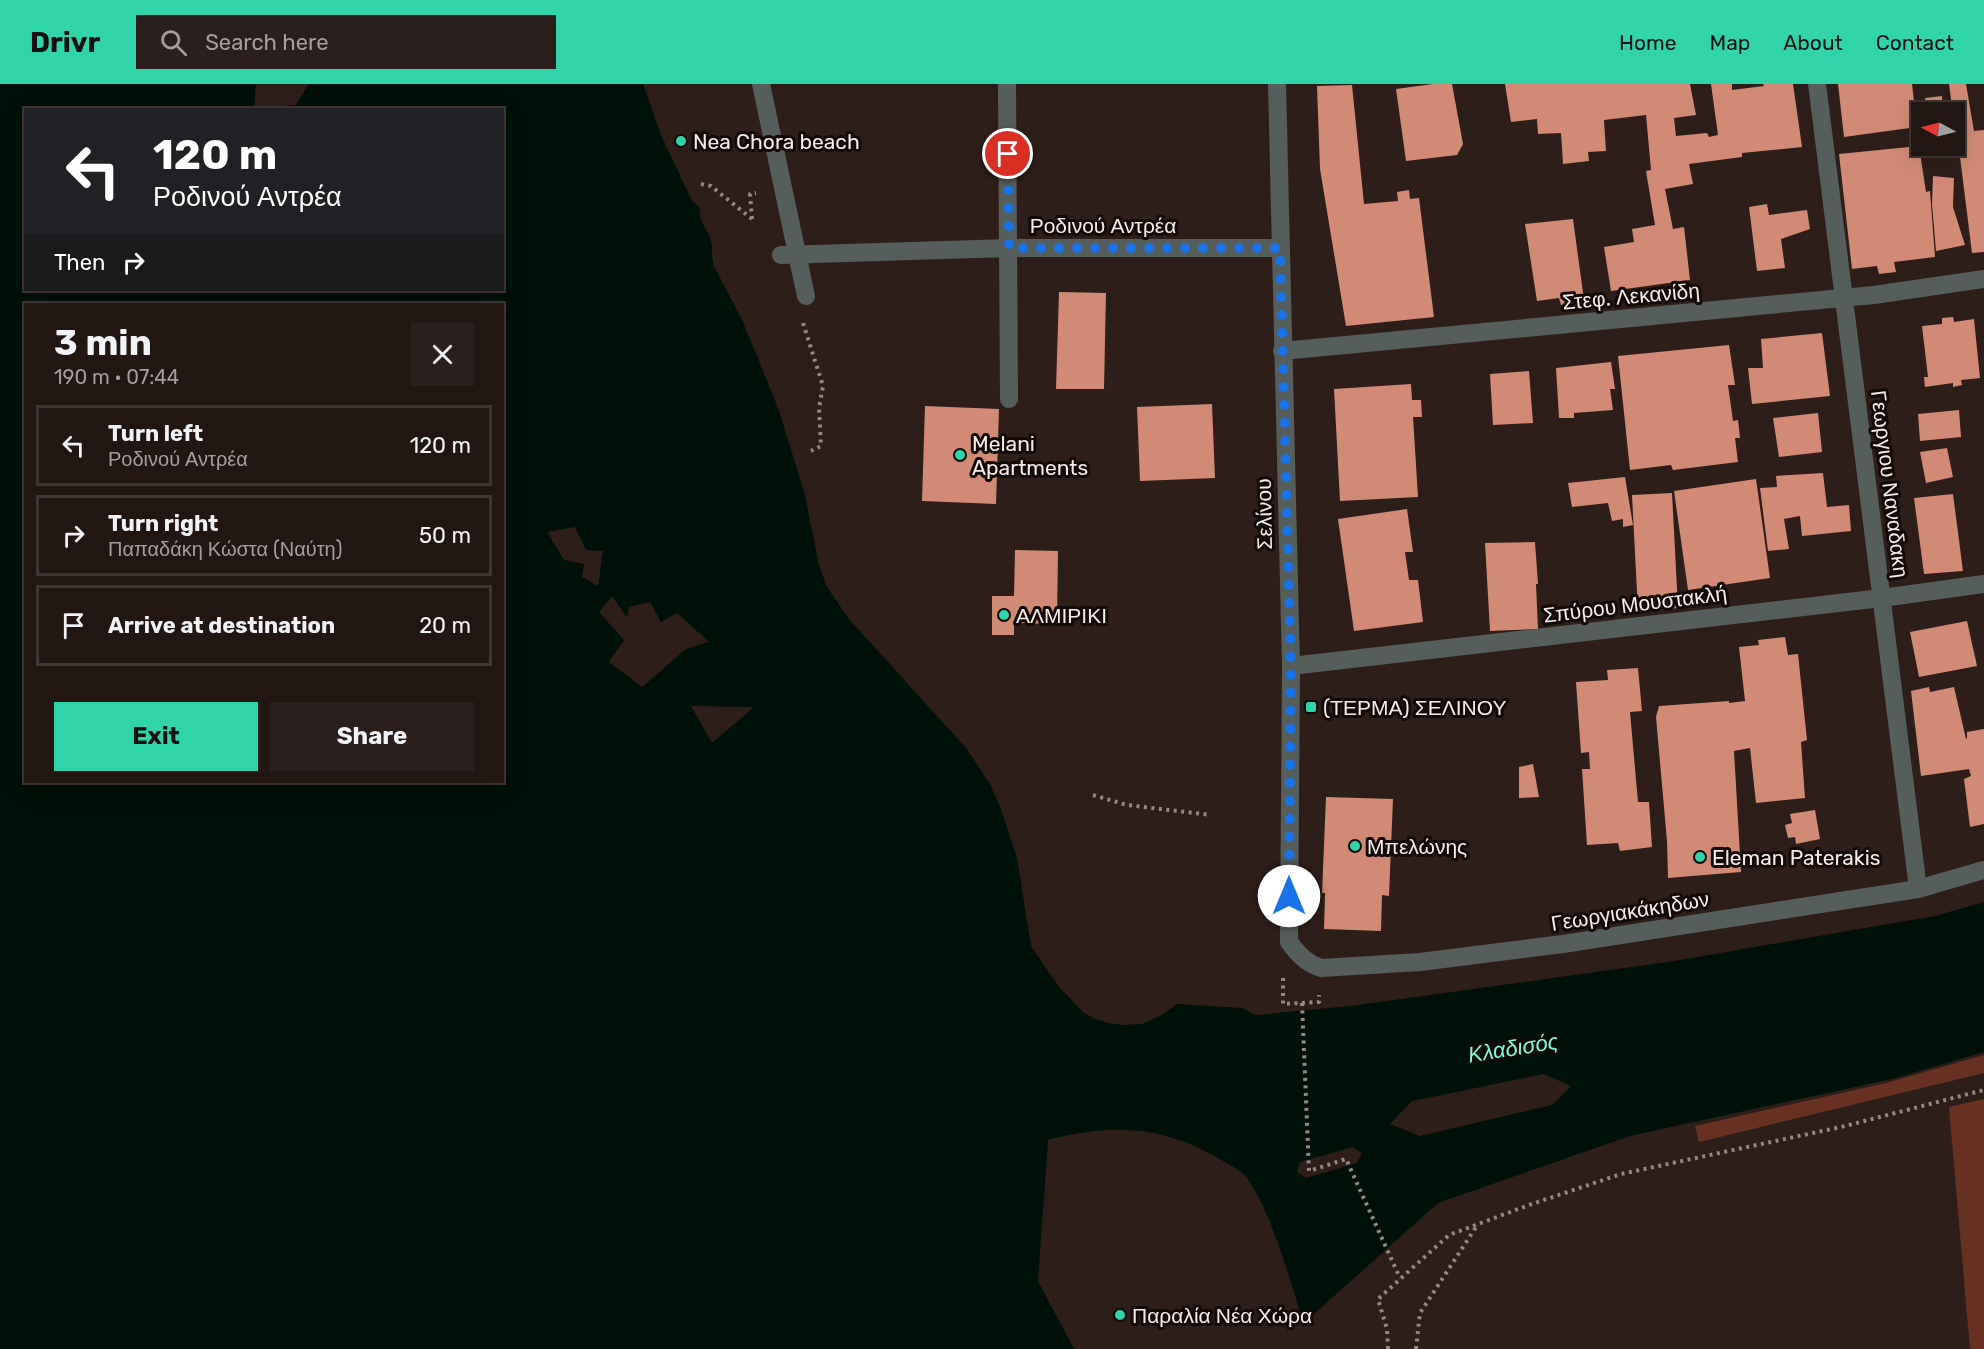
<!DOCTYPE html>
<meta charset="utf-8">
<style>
body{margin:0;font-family:Rubik,sans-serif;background:#2a1f1c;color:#f1f3f6;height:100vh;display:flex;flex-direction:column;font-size:22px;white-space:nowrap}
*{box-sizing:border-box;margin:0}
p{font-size:20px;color:#a29fa0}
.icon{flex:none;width:33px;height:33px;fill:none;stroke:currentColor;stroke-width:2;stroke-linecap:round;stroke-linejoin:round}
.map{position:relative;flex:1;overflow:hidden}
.sheet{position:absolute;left:24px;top:219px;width:480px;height:480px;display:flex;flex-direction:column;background:#221613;border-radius:0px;box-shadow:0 6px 24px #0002,0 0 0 2px #3f3533}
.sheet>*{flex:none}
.top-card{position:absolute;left:24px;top:24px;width:480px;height:183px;border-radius:0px;box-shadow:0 6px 24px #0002,0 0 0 2px #3f3533;background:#202124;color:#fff;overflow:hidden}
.needle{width:39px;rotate:277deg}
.fabs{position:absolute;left:1911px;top:18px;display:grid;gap:12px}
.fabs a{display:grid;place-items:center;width:54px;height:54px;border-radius:0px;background:#221613;box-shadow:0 6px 24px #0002,0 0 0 2px #3f3533;font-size:30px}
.pin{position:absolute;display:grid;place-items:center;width:51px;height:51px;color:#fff;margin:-26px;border:3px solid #fff;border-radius:50%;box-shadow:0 2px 6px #0007}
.me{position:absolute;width:66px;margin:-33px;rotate:0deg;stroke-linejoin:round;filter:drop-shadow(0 0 4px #0008)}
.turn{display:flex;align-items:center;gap:21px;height:126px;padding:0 30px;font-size:27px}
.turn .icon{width:78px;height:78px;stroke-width:2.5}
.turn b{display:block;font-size:42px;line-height:51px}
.then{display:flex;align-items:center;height:57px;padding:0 30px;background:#0003;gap:12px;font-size:22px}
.round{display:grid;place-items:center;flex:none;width:63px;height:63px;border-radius:0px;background:#2a1f1c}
.overview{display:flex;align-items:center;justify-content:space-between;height:102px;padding:0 30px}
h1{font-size:36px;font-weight:700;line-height:45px}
.action{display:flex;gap:12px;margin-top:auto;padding:12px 30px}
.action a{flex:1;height:69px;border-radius:0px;background:#31d4a9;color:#111;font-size:24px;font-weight:700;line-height:69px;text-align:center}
.action a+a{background:#2a1f1c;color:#f1f3f6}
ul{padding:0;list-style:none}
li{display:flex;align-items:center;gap:18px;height:81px;margin:0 12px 9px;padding:0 18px;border:3px solid #3f3533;border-radius:0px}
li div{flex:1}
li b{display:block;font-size:22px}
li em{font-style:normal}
header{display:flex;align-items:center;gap:36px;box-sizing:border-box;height:84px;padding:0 30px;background:#31d4a9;color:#111}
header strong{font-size:28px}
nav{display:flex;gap:33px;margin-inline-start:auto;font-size:21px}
.search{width:420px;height:54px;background:#2a1f1c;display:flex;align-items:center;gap:15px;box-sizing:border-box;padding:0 21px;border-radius:0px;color:#a29fa0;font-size:22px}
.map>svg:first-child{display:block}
.green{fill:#683222}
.water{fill:#001109;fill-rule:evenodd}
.building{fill:#d18a74}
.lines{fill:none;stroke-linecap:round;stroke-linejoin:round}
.path{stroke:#958783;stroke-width:4;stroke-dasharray:3 4.5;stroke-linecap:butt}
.minor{stroke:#555e5b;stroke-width:18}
.route{stroke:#1a73e8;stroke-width:10;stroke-dasharray:0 18}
.poi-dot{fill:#31d4a9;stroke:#110a08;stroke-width:2}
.labels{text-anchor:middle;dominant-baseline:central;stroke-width:6;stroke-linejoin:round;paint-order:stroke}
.poi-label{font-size:21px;fill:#f7ebe8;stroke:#110a08;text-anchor:start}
.street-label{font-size:21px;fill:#f7ebe8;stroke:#110a08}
.water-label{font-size:22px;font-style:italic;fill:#81fad2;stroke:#110a08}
</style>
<header>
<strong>Drivr</strong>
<div class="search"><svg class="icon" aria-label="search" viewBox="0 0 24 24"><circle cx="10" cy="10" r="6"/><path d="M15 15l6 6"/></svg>Search here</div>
<nav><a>Home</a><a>Map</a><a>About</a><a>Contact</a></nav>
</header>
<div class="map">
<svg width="1984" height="1265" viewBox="0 0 1984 1265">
<rect width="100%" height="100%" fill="#2e1e19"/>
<g class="green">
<path d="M1984 971V989L1699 1058 1695 1042 1886 999Z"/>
<path d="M1984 1015V1265H1970L1949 1023Z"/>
</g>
<path class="water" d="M0 0H256L254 25 296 21 309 0H643L661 51 692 117 700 124C698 141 708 143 711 157 713 165 711 174 714 182L743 238 778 324 804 407 819 481 827 503 849 535 966 664 990 700 1001 725 1017 774 1031 862 1052 893 1061 905 1084 929 1095 935 1108 939 1123 941 1142 940 1160 932 1177 920 1243 924 1255 931 1350 922 1668 878 1935 832 1984 818V968L1896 994 1630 1052 1438 1119 1304 1239C1288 1193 1274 1133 1247 1094 1240 1085 1226 1079 1216 1073 1160 1041 1110 1040 1048 1056L1038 1197 1074 1265H0ZM26 26H502V206H26ZM26 220H502V698H26ZM575 443 586 466 603 467 598 502 582 493 584 480 564 476 547 448ZM612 512 627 534 629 523 650 518 661 538 677 529 709 558 686 565 642 603 609 578 624 556 599 528ZM691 622 753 623V624L712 659ZM1544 990 1571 1002 1552 1021 1420 1052 1390 1040 1412 1017ZM1353 1063 1362 1069 1357 1079 1306 1094 1297 1088 1300 1078Z"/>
<g class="building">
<path d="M1433 0H1452L1463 60 1457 71 1406 77 1396 5Z"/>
<path d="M1505 0H1690L1696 31 1674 34 1676 52 1707 49 1709 53 1718 51 1711 0H1732V6L1764 2 1763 0H1793L1802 63 1742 69V73L1689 80 1693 100 1665 105 1673 145 1684 143 1690 196 1611 207 1604 163 1634 158 1632 145 1655 141 1646 87 1651 86 1646 31 1604 36 1606 67 1588 68 1589 77 1563 80 1561 49 1538 50 1537 35 1511 38Z"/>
<path d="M1838 0H1912L1917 43 1844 53Z"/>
<path d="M1949 0H1966L1974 47 1984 46V168L1972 169 1957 49 1954 50V28H1951L1950 22H1952Z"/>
<path d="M1352 1 1364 120 1398 117 1397 108 1409 106 1410 115 1419 114 1434 233 1346 242 1320 85 1317 2Z"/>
<path d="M1942 12 1943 28H1927L1925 14Z"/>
<path d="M1919 62 1926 108 1930 107 1935 173 1894 178 1896 188 1879 190 1877 182 1852 185 1839 70Z"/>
<path d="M1933 92 1954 94 1953 123 1965 161 1936 167 1932 120Z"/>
<path d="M1767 120 1769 131 1807 126 1810 145 1781 155 1785 184 1757 187 1749 123Z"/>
<path d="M1573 135 1584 216 1561 221 1559 214 1537 217 1525 140Z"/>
<path d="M1059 208 1106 209 1104 305H1056Z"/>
<path d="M1953 233 1954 238 1974 235 1980 294 1961 296 1962 301 1953 303V299L1925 303 1924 293H1928L1922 242 1942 240V234Z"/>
<path d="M1822 249 1830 312 1752 320 1748 284H1763L1761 255Z"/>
<path d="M1729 261 1735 301H1728L1733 337 1738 336 1740 354H1735L1738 378 1673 386 1671 381 1630 386 1618 272Z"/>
<path d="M1611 278 1615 305H1610L1613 326 1574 329V334H1559L1556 284Z"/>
<path d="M1529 287 1533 339 1493 341 1490 290Z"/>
<path d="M1411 300 1412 316H1421L1422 333H1413L1418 413 1340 417 1334 305Z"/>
<path d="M1212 320 1215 394 1140 397 1137 323Z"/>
<path d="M925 322 999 325 996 420 922 417Z"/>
<path d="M1959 326 1961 353 1920 357 1918 330Z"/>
<path d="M1818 329 1822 368 1779 373 1773 334Z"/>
<path d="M1947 364 1953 393 1926 399 1920 368Z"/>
<path d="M1823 389 1827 423 1849 421 1851 447 1802 452 1800 432 1784 435 1789 465 1768 467 1760 404 1777 403 1776 392Z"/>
<path d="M1625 393 1633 441 1623 443V435L1612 437 1608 419 1572 423 1568 399Z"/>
<path d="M1756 395 1770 494 1688 506 1674 407Z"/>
<path d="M1672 409 1678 524 1638 527 1632 411Z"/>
<path d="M1953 410 1963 487 1924 490 1914 414Z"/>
<path d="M1407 425 1413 468H1405L1409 496H1418L1423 538 1354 547 1338 435Z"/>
<path d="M1535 458 1538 500H1536L1538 545 1490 547 1485 459Z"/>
<path d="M1015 466 1058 467 1057 540 1014 539V551H992V512H1014Z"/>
<path d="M1967 537 1977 582 1919 593 1910 548Z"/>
<path d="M1785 553 1788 571 1798 570 1807 656 1801 658 1805 714 1756 719 1750 664 1734 667 1741 788 1668 794 1667 757 1656 633 1659 622 1729 617V619L1745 617 1739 563 1759 561 1758 556Z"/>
<path d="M1638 584 1642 627 1630 628 1638 718H1649L1652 763 1620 767 1618 759 1587 761 1582 685H1590L1589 668 1581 669 1576 598 1608 596 1607 586Z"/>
<path d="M1929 603 1930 608 1954 603 1966 655 1967 654V648L1984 645V740L1970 743 1964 695 1971 692 1969 685 1921 692 1911 607Z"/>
<path d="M1533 680 1539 713 1519 714V683Z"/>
<path d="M1326 713 1393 715 1389 812 1382 811 1381 847 1324 845 1325 809H1322Z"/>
<path d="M1815 726 1820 755 1796 760 1795 753 1788 754 1785 741 1792 739 1790 730Z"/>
</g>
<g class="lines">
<g class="path">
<path d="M701 100 711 102 752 135"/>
<path d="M752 135 750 110 756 109"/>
<path d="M803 239 823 302 819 324 821 362 811 367"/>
<path d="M1093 711 1127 721 1211 731"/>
<path d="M1283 894V920L1319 918V911"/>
<path d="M1302 919 1309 1087 1346 1075 1400 1194"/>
<path d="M1388 1265 1387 1245 1378 1215 1449 1151 1529 1121 1621 1090 1841 1043 1984 1006"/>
<path d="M1416 1265 1420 1229 1478 1140"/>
</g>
<g class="minor">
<path d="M761 0 806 212"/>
<path d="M1007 0 1009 315"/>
<path d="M1277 0 1291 582 1289 858C1298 870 1306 879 1321 884L1420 878 1563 860 1918 805 1984 786"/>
<path d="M1817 0 1918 805"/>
<path d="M781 171 1009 164H1280"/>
<path d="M1282 267 1874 211 1984 195"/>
<path d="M1291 582 1882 514 1984 500"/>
</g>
</g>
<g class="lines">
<path class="route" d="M1008 70 1009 164H1280L1291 582 1289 812"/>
</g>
<g class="poi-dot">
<circle cx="681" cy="57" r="6"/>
<circle cx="960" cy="371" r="6"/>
<circle cx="1004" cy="531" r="6"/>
<rect x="1305" y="617" width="12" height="12" rx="3"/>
<circle cx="1355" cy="762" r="6"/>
<circle cx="1700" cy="773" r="6"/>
<circle cx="1120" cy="1231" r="6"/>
</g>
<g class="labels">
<g class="poi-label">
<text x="693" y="57">Nea Chora beach</text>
<text x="972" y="359">Melani<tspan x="972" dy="24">Apartments</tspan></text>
<text x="1016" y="531">ΑΛΜΙΡΙΚΙ</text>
<text x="1323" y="623">(ΤΕΡΜΑ) ΣΕΛΙΝΟΥ</text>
<text x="1367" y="762">Μπελώνης</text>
<text x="1712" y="773">Eleman Paterakis</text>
<text x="1132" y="1231">Παραλία Νέα Χώρα</text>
</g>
<g class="street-label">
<text x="1103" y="141">Ροδινού Αντρέα</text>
<text transform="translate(1631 212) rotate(-5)">Στεφ. Λεκανίδη</text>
<text transform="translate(1890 400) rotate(83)">Γεωργιου Ναναδακη</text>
<text transform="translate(1264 430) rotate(-91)">Σελίνου</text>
<text transform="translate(1635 520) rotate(-7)">Σπύρου Μουστακλή</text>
<text transform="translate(1630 827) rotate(-9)">Γεωργιακάκηδων</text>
</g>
<g class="water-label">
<text transform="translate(1513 964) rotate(-9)">Κλαδισός</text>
</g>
</g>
</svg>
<div class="fabs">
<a><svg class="needle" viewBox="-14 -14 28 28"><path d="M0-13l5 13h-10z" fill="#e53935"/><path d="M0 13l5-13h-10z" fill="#a29fa0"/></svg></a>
</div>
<div class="pin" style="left:1008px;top:70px;background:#d93025"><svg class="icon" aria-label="arrive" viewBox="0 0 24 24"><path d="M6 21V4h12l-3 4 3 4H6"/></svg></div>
<svg class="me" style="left:1289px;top:812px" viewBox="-20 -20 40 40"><circle r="19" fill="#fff"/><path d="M0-13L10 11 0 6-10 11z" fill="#1a73e8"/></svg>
<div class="top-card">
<div class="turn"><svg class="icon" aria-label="left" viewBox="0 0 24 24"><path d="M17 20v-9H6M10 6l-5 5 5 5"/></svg><div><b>120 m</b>Ροδινού Αντρέα</div></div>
<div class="then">Then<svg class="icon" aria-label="right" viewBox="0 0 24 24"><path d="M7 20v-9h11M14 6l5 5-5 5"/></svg></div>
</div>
<section class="sheet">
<div class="overview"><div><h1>3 min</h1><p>190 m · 07:44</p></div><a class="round"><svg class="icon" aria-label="close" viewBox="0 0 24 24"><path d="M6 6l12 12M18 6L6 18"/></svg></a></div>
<ul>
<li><svg class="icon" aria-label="left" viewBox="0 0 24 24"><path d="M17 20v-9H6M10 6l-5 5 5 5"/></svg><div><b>Turn left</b><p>Ροδινού Αντρέα</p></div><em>120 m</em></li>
<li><svg class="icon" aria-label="right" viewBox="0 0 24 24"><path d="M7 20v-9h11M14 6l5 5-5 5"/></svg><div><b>Turn right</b><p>Παπαδάκη Κώστα (Ναύτη)</p></div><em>50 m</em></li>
<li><svg class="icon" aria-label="arrive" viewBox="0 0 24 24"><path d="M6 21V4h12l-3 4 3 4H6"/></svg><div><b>Arrive at destination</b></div><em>20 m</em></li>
</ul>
<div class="action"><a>Exit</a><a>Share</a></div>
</section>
</div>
